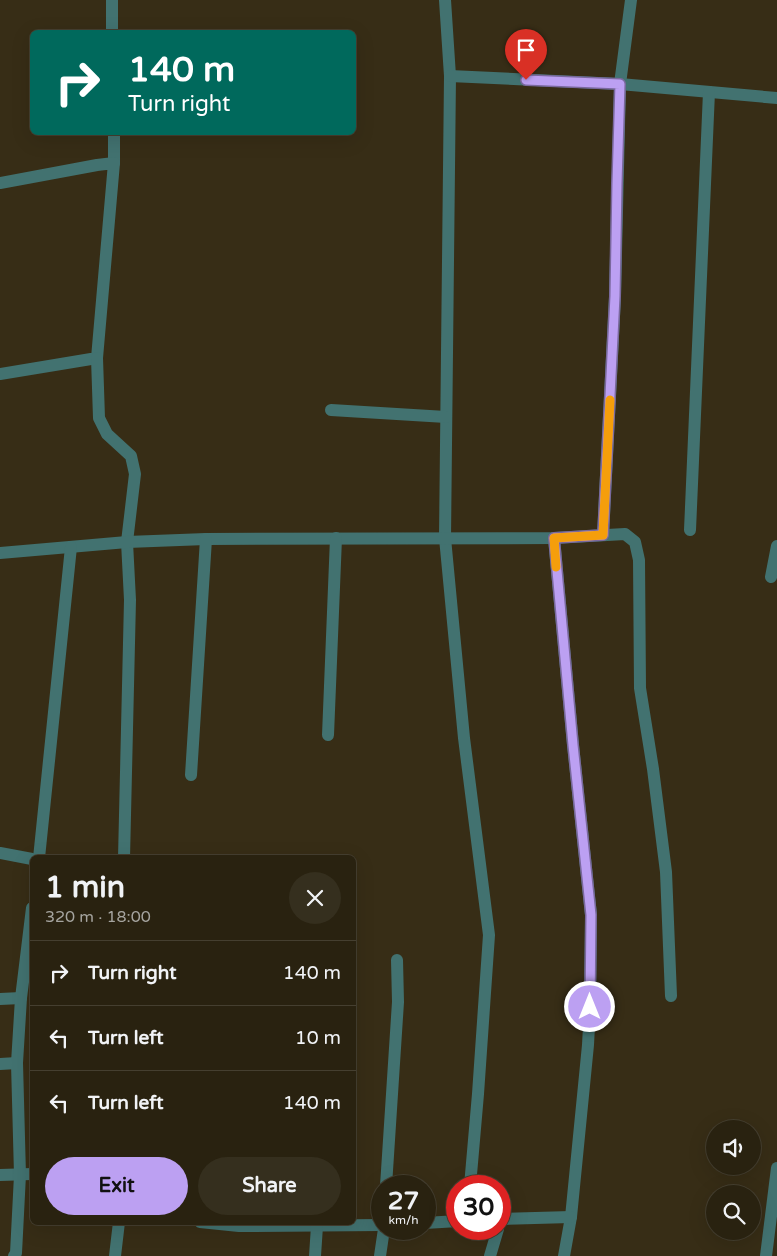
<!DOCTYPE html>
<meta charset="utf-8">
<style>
body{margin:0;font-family:"Varela Round",sans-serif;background:#352f1e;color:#f1f3f6;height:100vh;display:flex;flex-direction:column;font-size:19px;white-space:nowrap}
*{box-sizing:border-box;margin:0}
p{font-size:16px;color:#a5a49f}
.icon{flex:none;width:28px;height:28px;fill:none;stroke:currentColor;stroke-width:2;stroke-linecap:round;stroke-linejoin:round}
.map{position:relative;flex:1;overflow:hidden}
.panel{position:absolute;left:30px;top:855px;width:326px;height:370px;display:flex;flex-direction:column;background:#292210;border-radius:8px;box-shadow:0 5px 20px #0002,0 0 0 1px #453f30}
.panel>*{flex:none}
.hud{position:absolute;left:30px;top:30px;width:326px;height:105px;border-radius:8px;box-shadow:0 5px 20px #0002,0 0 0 1px #453f30;background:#00695c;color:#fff;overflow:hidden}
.controls{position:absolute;left:706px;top:1120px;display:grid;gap:10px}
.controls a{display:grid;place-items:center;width:55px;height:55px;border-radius:50%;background:#292210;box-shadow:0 5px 20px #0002,0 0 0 1px #453f30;font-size:25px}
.speed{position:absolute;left:371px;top:1175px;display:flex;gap:10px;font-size:25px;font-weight:700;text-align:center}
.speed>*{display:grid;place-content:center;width:65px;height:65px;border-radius:50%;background:#292210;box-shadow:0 5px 20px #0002,0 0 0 1px #453f30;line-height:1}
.speed small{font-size:12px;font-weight:400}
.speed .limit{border:8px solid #d22;background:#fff;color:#111}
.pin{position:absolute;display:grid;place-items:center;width:42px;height:42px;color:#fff;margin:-51px -21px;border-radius:50% 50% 50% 0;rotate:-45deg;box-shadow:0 0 5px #0007}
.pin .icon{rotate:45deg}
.me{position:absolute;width:55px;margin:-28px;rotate:0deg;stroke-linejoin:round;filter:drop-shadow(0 0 4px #0008)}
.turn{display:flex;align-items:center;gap:18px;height:105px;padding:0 15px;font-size:22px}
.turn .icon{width:65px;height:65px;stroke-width:2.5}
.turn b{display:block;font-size:35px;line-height:42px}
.round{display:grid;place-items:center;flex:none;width:52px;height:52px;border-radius:26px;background:#352f1e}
.overview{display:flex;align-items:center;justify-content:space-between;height:85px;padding:0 15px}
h1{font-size:30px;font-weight:700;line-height:38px}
.button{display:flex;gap:10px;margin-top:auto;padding:10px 15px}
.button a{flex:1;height:58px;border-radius:30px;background:#bca0f2;color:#111;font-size:20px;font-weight:700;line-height:58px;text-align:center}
.button a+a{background:#352f1e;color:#f1f3f6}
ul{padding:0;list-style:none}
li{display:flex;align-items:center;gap:15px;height:65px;padding:0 15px;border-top:1px solid #453f30}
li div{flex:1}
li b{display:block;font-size:19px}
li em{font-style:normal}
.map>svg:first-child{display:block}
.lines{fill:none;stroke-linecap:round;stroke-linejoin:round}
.minor{stroke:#427270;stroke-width:12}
.route-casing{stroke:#7a689d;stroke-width:12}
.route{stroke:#bca0f2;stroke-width:9}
.slow{stroke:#f59e0b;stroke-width:9}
</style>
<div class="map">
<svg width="777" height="1256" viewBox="0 0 777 1256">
<rect width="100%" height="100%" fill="#372d16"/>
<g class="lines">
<g class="minor">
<path d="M112 0V32"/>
<path d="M445 0 450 76 445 538 464 738 489 935 478 1094 470 1186"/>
<path d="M450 76 620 84 777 98"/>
<path d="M114 132V163"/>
<path d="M0 183 97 165 114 163 97 358 0 374"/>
<path d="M97 358 99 418 107 434 131 456 135 474 127 542 130 600 124 858"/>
<path d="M331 410 446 417"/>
<path d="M690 530 709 92"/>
<path d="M603 535 615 297 620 84 631 0"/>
<path d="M554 538 573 745 591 915 590 1007 588 1045 571 1217 564 1256"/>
<path d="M0 553 127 542 206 539 554 538 625 534 635 542 639 560 640 688 653 769 666 872 671 996"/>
<path d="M771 577 777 546"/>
<path d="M328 735 336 538"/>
<path d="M191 775 206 539"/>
<path d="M0 853 32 859"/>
<path d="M39 858 71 547"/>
<path d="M0 999 21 998"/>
<path d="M0 1064 17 1063"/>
<path d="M0 1175 32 1174"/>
<path d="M386 1186 398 1002 397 960"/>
<path d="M500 1219 571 1217"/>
<path d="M200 1222 239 1226 382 1225"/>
<path d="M425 1223 458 1221"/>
<path d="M14 1256 16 1253 20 1175 17 1063 21 998 32 908"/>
<path d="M115 1256 119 1222"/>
<path d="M315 1256 317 1226"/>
<path d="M380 1256 384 1229"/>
<path d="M490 1256 498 1229"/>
<path d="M766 1256 777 1168"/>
</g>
</g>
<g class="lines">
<defs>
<path id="route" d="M526 80 620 84 617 183 615 296 603 535 554 538 573 745 591 915 590 1007"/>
</defs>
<use href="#route" class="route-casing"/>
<use href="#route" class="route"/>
<path class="slow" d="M556 567 554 538 603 535 610 400"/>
</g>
</svg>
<div class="controls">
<a><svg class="icon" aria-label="sound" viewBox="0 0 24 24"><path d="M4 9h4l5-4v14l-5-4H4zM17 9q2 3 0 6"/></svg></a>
<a><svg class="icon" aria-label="search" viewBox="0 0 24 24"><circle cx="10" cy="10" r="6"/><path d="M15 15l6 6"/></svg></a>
</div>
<div class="speed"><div>27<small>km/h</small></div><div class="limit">30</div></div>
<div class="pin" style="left:526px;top:80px;background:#d93025"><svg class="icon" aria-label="arrive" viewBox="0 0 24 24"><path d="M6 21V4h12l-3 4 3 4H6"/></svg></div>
<svg class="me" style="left:590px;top:1007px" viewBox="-20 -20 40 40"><circle r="17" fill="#bca0f2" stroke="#fff" stroke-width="3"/><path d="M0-11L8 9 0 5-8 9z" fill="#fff"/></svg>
<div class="hud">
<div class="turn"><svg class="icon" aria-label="right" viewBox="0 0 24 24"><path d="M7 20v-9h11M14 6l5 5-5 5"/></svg><div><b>140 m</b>Turn right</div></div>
</div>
<section class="panel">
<div class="overview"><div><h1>1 min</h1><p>320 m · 18:00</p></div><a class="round"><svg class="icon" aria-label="close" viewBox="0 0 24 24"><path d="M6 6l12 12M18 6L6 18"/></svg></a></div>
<ul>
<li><svg class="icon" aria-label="right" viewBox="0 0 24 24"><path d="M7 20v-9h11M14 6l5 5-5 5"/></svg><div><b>Turn right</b></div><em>140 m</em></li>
<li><svg class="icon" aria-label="left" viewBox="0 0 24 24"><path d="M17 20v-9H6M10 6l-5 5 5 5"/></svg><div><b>Turn left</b></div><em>10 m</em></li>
<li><svg class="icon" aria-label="left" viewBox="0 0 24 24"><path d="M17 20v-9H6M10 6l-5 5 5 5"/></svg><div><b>Turn left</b></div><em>140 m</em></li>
</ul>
<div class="button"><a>Exit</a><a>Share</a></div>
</section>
</div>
